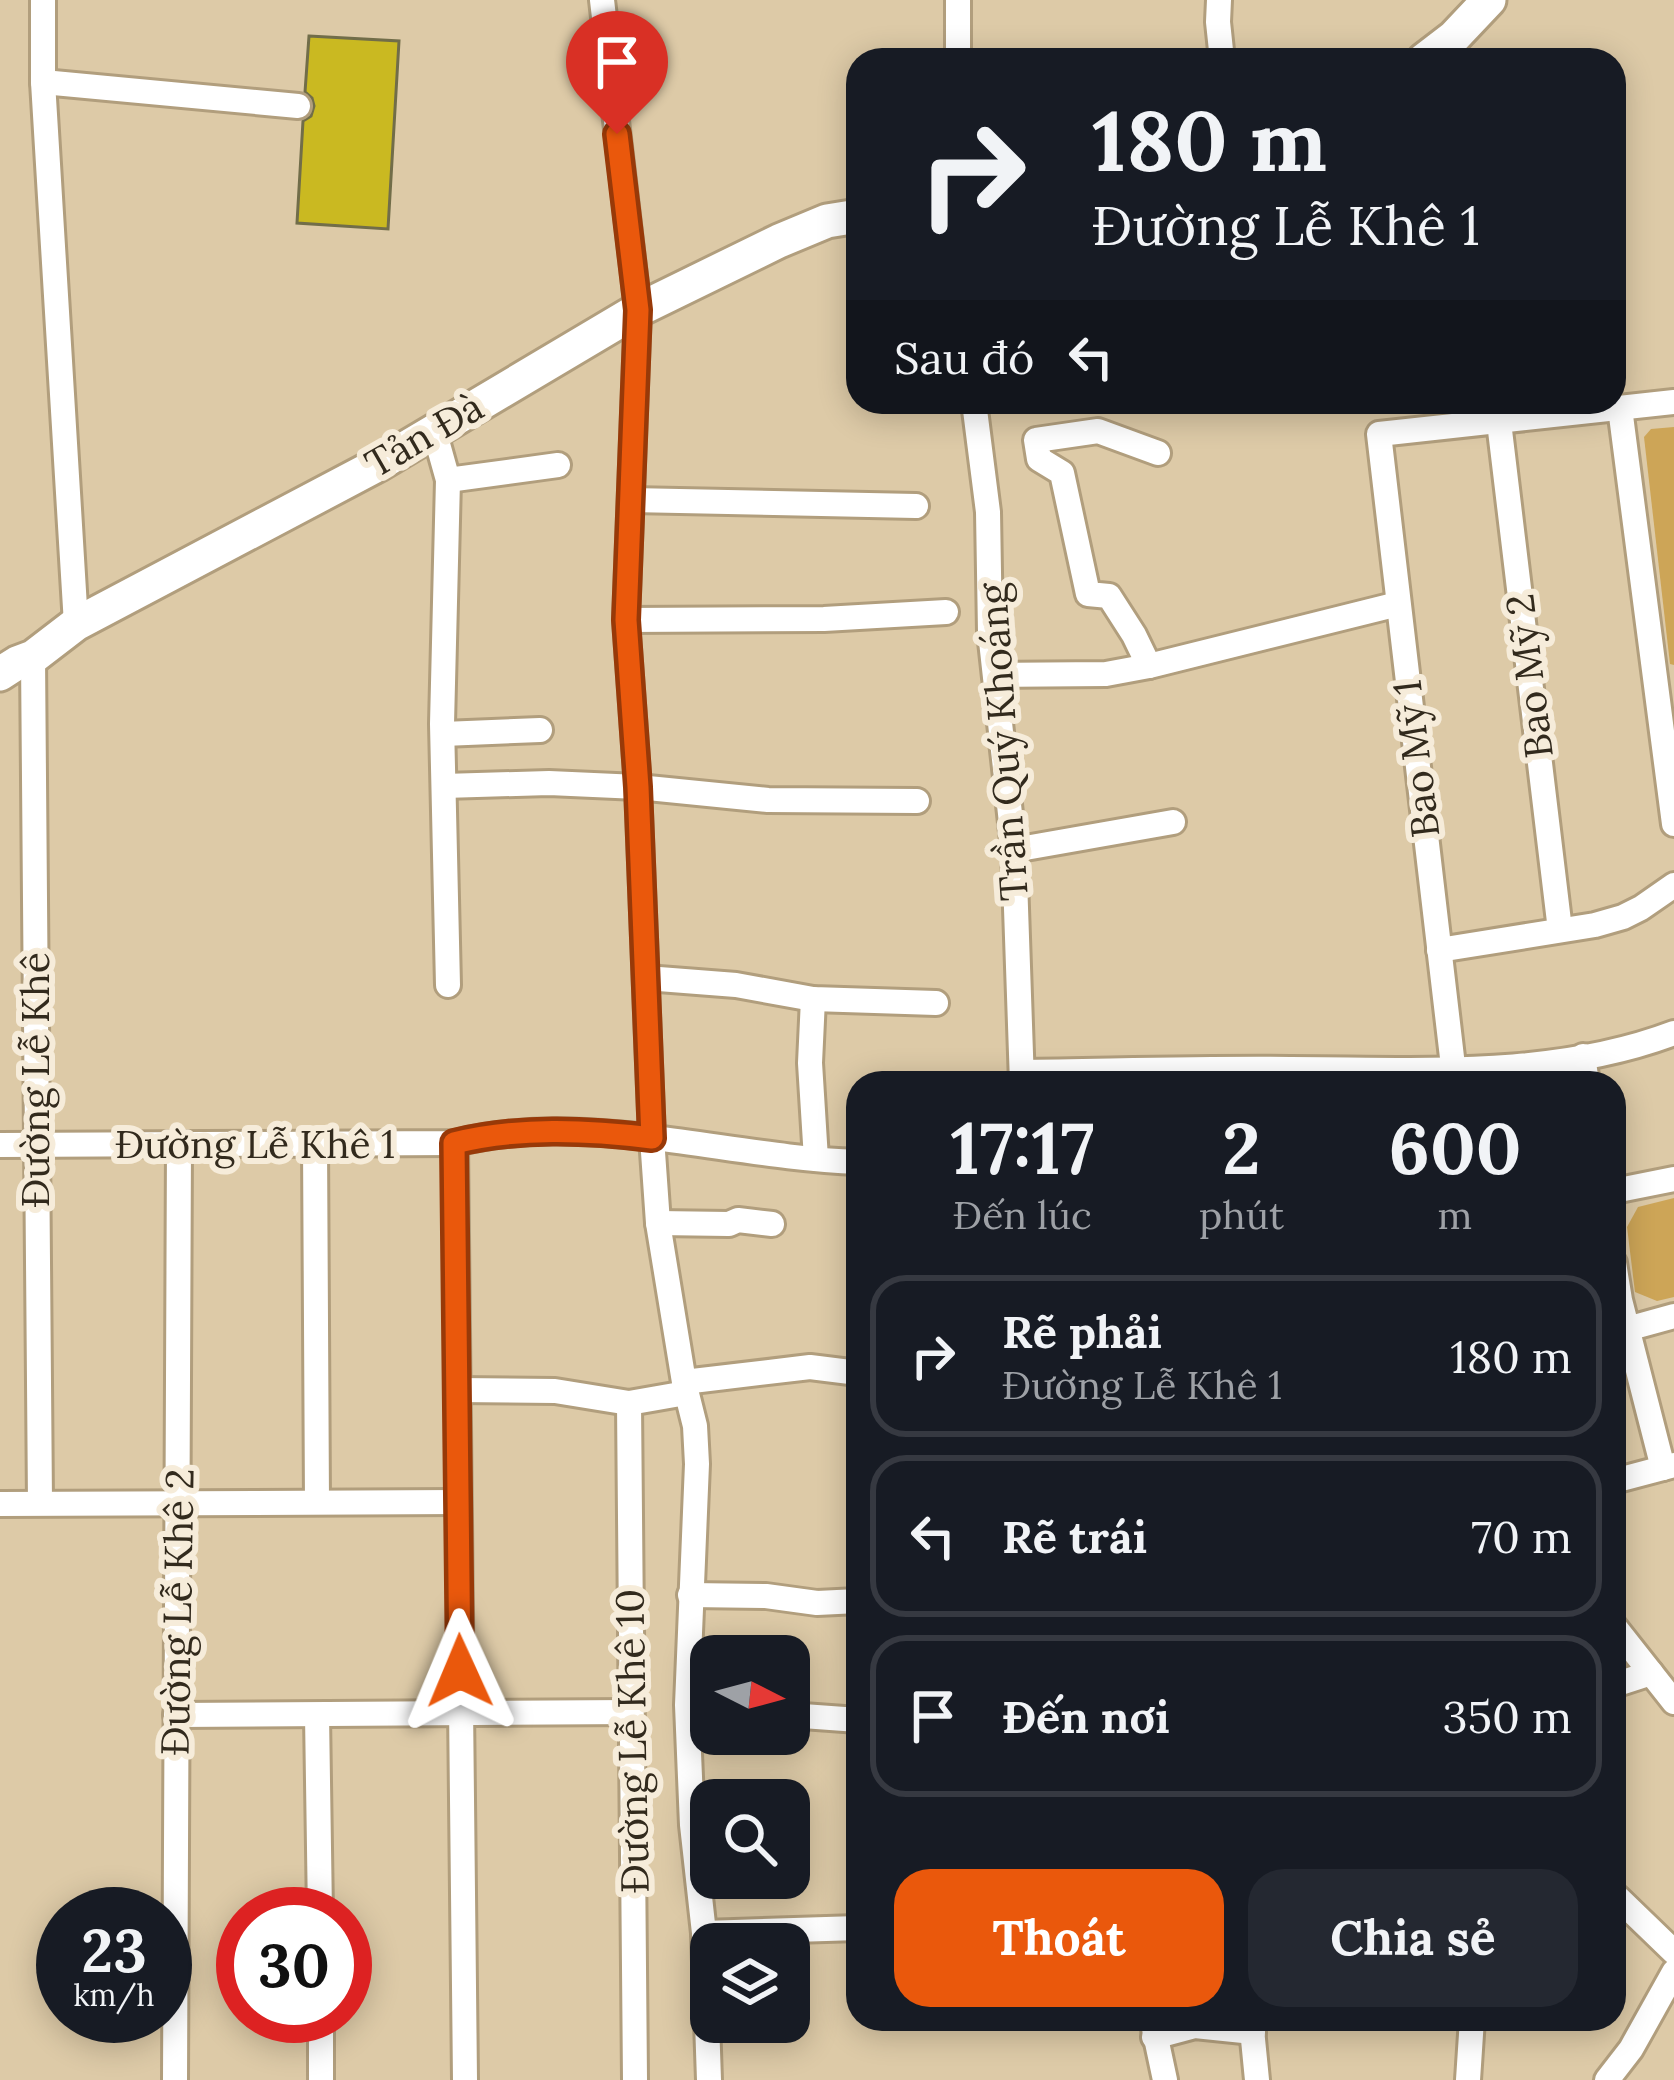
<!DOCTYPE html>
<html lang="vi">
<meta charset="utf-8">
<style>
body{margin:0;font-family:Lora,serif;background:#242831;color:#f1f3f6;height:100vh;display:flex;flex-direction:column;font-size:45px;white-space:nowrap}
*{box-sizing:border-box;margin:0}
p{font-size:39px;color:#9ea1a6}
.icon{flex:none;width:66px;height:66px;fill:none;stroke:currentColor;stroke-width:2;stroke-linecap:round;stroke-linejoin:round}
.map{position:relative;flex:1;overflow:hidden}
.side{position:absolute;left:846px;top:1071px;width:780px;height:960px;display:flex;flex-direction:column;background:#171b24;border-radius:36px;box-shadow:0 6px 30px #0003}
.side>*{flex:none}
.top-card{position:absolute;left:846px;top:48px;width:780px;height:366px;border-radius:36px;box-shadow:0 6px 30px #0003;background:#171b24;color:#f1f3f6;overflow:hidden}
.needle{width:78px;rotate:96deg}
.buttons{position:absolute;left:690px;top:1635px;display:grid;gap:24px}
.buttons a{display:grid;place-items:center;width:120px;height:120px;border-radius:24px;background:#171b24;box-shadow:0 6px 30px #0003;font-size:60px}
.speed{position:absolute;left:36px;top:1887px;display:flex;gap:24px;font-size:60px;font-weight:700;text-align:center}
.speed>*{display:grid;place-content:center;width:156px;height:156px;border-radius:50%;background:#171b24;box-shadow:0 6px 30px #0003;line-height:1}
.speed small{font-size:30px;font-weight:400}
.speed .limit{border:18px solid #d22;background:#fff;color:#111}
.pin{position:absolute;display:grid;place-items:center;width:102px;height:102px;color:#fff;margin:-123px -51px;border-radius:50% 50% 50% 0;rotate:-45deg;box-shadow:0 0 12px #0007}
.pin .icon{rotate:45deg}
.me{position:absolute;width:132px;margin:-66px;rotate:359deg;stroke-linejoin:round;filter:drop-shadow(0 0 9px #0008)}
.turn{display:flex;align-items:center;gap:42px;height:252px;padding:0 48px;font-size:54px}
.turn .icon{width:156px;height:156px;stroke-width:2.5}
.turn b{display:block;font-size:84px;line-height:102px}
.then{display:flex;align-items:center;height:114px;padding:0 48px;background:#0003;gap:24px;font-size:45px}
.eta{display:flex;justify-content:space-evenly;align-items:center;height:204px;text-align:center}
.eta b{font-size:72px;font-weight:700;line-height:84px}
.button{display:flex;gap:24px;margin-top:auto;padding:24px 48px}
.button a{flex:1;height:138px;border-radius:36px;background:#ea580c;color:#fff;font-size:48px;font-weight:700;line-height:138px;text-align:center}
.button a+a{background:#242831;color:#f1f3f6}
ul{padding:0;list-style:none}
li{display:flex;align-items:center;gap:36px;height:162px;margin:0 24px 18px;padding:0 24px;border:6px solid #363941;border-radius:36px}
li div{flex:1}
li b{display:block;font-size:45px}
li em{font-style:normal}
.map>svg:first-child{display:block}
.green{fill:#cda557}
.building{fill:#cab921;stroke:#716d49;stroke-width:3}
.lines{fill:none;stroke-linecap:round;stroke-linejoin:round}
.minor-casing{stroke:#b19e7d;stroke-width:30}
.major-casing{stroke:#b19e7d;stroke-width:39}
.minor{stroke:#fff;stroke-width:24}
.major{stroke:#fff;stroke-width:33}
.route-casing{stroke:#983908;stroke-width:30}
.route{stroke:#ea580c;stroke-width:21}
.labels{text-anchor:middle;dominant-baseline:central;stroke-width:12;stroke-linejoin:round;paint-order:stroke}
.street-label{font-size:39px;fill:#322a1d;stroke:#f6ecda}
</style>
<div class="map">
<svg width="1674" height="2080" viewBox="0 0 1674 2080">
<rect width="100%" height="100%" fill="#ddcaa7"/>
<g class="green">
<path d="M1674 427V665L1670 664 1644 437 1651 429Z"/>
<path d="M1674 1198V1297L1657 1301 1635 1292 1627 1227 1638 1207Z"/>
</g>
<path class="building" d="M309 36 399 41 388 229 297 223 303 121 311 116 314 106 312 98 305 92Z"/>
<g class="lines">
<defs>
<g id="minor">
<path d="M43 0V82L76 624"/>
<path d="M602 0 638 310 626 620 638 787 652 1138 658 1223 684 1382 695 1426 697 1464 687 1705 692 1825 704 1933 709 2080"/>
<path d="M1219 0 1218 22 1222 60"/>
<path d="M958 60V0"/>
<path d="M43 82 298 106"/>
<path d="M974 402 988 512 990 632 1014 850 1022 1083"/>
<path d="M1620 408 1674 824"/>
<path d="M1499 422 1560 930"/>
<path d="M434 430 448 480 442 724 448 985"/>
<path d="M448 480 558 465"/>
<path d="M631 500 916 506"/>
<path d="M626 620 824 619 946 612"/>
<path d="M33 657 40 1503"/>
<path d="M1149 666 1134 635 1109 596 1088 594 1062 473 1039 459 1036 440 1098 431 1158 453"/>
<path d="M995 675 1106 674 1149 666 1398 604"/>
<path d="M443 734 540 730"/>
<path d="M444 786 549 783 638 787 768 800 917 801"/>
<path d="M1014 850 1173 822"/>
<path d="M1439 950 1595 925 1623 917 1641 908 1674 885"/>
<path d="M646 978 736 985 813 999 936 1003"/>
<path d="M813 999 810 1063 816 1159"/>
<path d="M1583 1056 1587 1083"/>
<path d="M1022 1072C1111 1071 1201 1068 1290 1069 1417 1069 1553 1079 1674 1033"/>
<path d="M1455 1083 1379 434 1674 402"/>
<path d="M315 1143 317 1502"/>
<path d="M455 1143 465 2080"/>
<path d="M0 1145 455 1143C587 1110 724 1157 858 1162"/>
<path d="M1614 1191 1674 1179"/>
<path d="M658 1223 729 1224 738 1220 772 1224"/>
<path d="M1614 1263 1620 1300 1663 1468"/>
<path d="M1627 1329 1674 1316"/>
<path d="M684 1382 810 1367 858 1373"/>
<path d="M457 1390 555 1391 629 1403 686 1393"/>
<path d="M629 1403 635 2080"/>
<path d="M1614 1481 1674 1465"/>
<path d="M0 1504 458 1502"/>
<path d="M690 1595 766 1596 817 1603 858 1601"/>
<path d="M1614 1626 1674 1702"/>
<path d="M1614 1685 1651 1673"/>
<path d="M176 1715 631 1712"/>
<path d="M317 1715 320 1914"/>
<path d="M789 1715 858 1720"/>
<path d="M1614 1897H1617L1674 1952"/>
<path d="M704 1933 858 1928"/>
<path d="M321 2016V2080"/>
<path d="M1152 2019 1165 2080"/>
<path d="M1251 2019 1257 2080"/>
<path d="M1154 2037 1195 2026 1253 2032"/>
<path d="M175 2080 179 1144"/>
<path d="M1468 2080 1472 2019"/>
<path d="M1607 2080 1631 2049 1674 1972"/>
</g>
<g id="major">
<path d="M1424 60 1454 37 1489 0"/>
<path d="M0 674 17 663 33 657 76 624 379 464 638 310 779 241 827 221 858 216"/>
</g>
</defs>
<use href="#minor" class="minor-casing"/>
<use href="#major" class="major-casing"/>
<use href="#minor" class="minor"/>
<use href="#major" class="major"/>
</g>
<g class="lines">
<defs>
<path id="route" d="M460 1671 454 1143C518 1127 587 1130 652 1138L638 787 626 620 638 310 617 134"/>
</defs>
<use href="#route" class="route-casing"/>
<use href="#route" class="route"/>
</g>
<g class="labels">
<g class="street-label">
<text transform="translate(424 435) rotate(-30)">Tản Đà</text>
<text transform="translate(1529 676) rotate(-97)">Bao Mỹ 2</text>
<text transform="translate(1003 742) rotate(-94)">Trần Quý Khoáng</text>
<text transform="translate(1416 759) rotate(-97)">Bao Mỹ 1</text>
<text transform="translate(35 1080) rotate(-90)">Đường Lễ Khê</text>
<text x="255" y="1144">Đường Lễ Khê 1</text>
<text transform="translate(177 1612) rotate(-89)">Đường Lễ Khê 2</text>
<text transform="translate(632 1741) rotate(-91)">Đường Lễ Khê 10</text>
</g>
</g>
</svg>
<div class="buttons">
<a><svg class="needle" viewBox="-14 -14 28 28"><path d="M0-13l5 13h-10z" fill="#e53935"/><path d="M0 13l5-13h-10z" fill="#9ea1a6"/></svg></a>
<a><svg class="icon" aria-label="search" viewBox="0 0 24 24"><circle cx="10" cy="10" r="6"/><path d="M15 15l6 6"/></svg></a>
<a><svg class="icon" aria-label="layers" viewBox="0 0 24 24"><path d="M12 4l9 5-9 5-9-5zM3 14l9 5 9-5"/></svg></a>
</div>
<div class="speed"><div>23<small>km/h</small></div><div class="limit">30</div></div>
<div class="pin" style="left:617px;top:134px;background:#d93025"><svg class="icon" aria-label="arrive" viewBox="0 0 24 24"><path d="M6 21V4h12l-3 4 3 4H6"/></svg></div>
<svg class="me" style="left:460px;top:1671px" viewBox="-20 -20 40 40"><path d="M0-17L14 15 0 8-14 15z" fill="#ea580c" stroke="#fff" stroke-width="4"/></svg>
<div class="top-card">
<div class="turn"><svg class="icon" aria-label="right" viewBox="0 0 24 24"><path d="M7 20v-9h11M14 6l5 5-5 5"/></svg><div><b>180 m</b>Đường Lễ Khê 1</div></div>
<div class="then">Sau đó<svg class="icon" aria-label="left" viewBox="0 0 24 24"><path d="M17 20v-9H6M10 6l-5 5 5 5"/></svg></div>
</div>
<section class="side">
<div class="eta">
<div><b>17:17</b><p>Đến lúc</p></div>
<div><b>2</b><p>phút</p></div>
<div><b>600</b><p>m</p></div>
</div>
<ul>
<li><svg class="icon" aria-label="right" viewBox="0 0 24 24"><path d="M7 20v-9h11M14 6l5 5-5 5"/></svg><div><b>Rẽ phải</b><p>Đường Lễ Khê 1</p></div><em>180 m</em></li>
<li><svg class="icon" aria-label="left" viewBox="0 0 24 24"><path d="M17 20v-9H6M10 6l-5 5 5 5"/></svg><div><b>Rẽ trái</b></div><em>70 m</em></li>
<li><svg class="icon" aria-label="arrive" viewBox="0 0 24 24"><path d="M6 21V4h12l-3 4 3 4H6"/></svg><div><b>Đến nơi</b></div><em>350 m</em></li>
</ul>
<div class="button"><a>Thoát</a><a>Chia sẻ</a></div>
</section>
</div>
